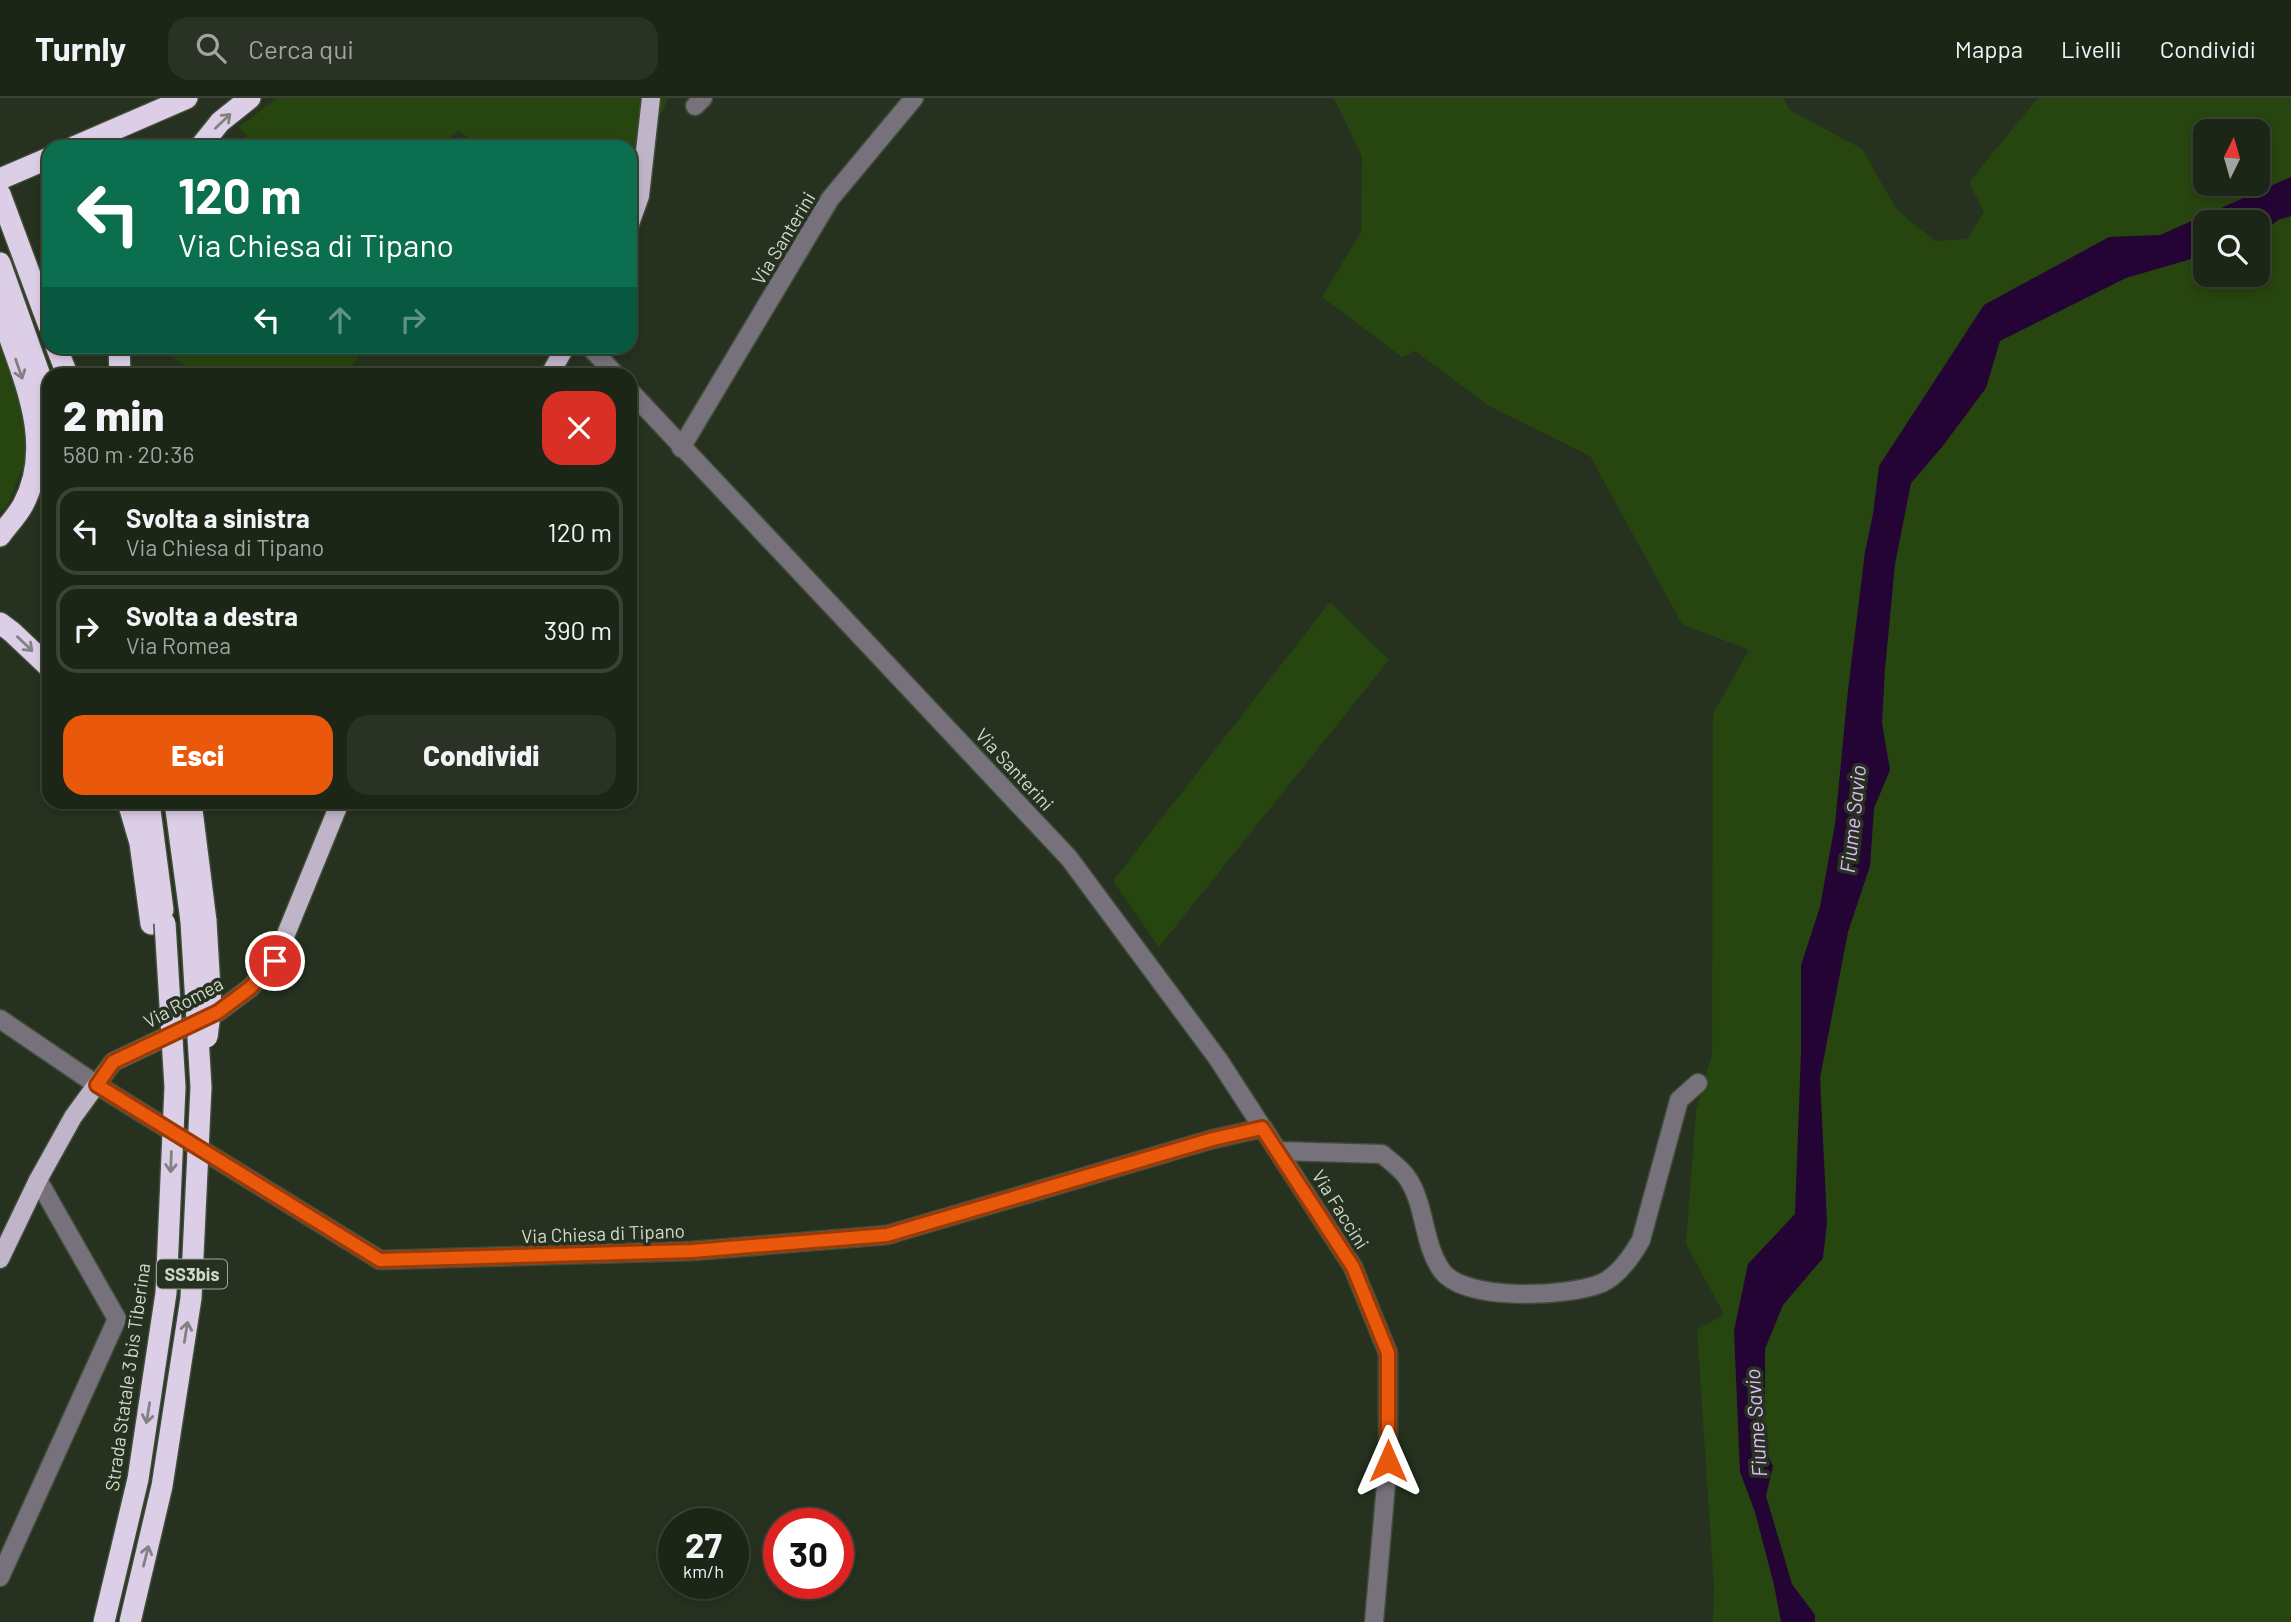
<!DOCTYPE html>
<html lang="it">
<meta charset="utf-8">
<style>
body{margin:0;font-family:Barlow,sans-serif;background:#293224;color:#f1f3f6;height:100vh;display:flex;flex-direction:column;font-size:26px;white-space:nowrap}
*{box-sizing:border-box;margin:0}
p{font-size:23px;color:#a0a5a1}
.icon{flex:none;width:38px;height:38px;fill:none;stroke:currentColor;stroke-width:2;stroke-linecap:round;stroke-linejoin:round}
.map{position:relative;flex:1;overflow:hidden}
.drawer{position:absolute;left:42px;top:270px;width:595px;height:441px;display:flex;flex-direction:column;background:#1c2617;border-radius:21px;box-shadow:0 4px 10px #0003,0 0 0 2px #3a4336}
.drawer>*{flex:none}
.top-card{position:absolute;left:42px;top:42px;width:595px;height:214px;border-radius:21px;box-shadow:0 4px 10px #0003,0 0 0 2px #3a4336;background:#0b6e4f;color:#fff;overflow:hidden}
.needle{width:46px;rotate:5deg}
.buttons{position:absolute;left:2193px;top:21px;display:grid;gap:14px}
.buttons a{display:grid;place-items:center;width:77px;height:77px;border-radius:14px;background:#1c2617;box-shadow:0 4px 10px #0003,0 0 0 2px #3a4336;font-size:35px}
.speed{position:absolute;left:658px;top:1410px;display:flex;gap:14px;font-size:35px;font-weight:700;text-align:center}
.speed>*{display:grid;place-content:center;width:91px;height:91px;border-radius:50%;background:#1c2617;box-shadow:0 4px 10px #0003,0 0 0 2px #3a4336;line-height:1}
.speed small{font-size:18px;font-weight:400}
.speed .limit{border:10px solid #d22;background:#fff;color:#111}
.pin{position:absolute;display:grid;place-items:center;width:60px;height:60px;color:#fff;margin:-30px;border:4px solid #fff;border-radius:50%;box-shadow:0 2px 7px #0007}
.me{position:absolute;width:77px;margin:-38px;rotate:0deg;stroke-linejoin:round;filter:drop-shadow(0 0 5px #0008)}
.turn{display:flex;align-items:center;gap:24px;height:147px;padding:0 21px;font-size:32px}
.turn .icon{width:91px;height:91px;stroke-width:2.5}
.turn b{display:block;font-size:49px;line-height:60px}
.lanes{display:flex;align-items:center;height:66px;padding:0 21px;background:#0003;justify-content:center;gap:35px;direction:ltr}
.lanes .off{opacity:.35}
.round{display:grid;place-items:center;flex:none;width:74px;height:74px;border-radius:21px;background:#293224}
.headline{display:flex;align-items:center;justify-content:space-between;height:119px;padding:0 21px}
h1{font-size:42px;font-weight:800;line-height:52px}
.primary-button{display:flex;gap:14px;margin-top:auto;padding:14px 21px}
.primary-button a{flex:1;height:80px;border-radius:21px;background:#ea580c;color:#fff;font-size:28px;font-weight:800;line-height:80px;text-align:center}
.primary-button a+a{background:#293224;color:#f1f3f6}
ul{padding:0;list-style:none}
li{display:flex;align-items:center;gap:21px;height:88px;margin:0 14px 10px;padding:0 7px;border:4px solid #3a4336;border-radius:21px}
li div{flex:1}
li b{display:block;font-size:26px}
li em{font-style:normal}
header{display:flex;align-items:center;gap:42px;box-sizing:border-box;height:98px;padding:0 35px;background:#1c2617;border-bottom:2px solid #3a4336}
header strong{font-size:33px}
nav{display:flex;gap:38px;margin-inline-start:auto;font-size:24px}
.search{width:490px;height:63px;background:#293224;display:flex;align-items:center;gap:18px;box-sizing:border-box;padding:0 24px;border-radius:21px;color:#a0a5a1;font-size:26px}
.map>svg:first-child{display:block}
.green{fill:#27450f;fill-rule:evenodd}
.water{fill:#240434}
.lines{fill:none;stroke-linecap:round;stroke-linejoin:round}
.minor-casing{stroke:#414d3b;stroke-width:21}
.major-casing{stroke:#414d3b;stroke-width:21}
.highway-casing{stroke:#414d3b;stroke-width:24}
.minor{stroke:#76717a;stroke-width:18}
.major{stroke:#bfb4c8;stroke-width:18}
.highway{stroke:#dccee6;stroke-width:21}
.highway-bridge-casing{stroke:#414d3b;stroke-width:24;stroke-linecap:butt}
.highway-bridge{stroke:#dccee6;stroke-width:21}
.oneway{stroke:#818082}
.route-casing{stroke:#983908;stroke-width:18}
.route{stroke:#ea580c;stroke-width:12}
.labels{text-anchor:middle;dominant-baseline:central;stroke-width:7;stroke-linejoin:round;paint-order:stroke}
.shield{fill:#26321f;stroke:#9ea799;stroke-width:2}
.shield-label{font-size:18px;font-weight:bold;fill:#d1d9cd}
.street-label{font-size:19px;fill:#d1d9cd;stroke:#26321f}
.water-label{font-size:21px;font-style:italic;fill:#dfb9fa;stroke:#26321f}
</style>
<header>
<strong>Turnly</strong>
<div class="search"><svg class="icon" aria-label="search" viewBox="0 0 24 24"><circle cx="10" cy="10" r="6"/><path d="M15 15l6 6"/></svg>Cerca qui</div>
<nav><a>Mappa</a><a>Livelli</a><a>Condividi</a></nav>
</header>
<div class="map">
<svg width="2291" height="1524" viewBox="0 0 2291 1524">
<rect width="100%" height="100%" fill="#26321f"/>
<g class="green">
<path d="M277 0H669L630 77V49H481L458 32 439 49H238L247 38 239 29Z"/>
<path d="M1334 0H1783L1790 12 1862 51 1897 112 1935 143 1967 141 1984 114 1969 84 2038 0H2291V1524H1713L1714 1489 1697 1232 1724 1216 1686 1146 1696 1013 1712 957 1713 616 1749 552 1682 526 1590 358 1489 308 1415 253 1402 259 1322 199 1361 134 1362 59ZM2205 33H2258V86H2205ZM2205 124H2258V177H2205Z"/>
<path d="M0 237 19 294 27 358 7 409 0 414Z"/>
<path d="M170 248H368V249L344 276H198L169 257Z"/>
<path d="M1330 504 1389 562 1159 849 1113 783Z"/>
</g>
<path class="water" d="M2291 79V118L2278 122 2258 138V124H2205V157L2126 180 2000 243 1986 290 1942 349 1911 385 1895 466 1885 571 1882 625 1890 672 1874 710 1870 768 1848 834 1820 980 1827 1124 1823 1160 1783 1207 1765 1251V1300L1760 1343 1773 1368 1766 1398 1792 1486 1815 1517V1524H1781L1774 1487 1755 1414 1740 1374 1734 1233 1748 1166 1795 1116 1801 954V867L1820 809 1835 726 1848 592 1865 454 1873 416 1879 368 1984 207 2109 139 2160 137Z"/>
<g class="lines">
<defs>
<g id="minor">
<path d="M695 8 703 0"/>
<path d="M589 248 615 276"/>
<path d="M630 293 1069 760 1218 961 1353 1169 1388 1255V1363L1374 1524"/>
<path d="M681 350 830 101 914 0"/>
<path d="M0 921 97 987 380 1162 692 1153 887 1137 1213 1041 1263 1030"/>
<path d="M1279 1053 1382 1056C1390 1063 1400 1070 1406 1078 1426 1105 1422 1145 1442 1173 1465 1204 1569 1199 1602 1185 1619 1177 1632 1158 1641 1142L1679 1002 1698 985"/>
<path d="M0 1479 117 1221 38 1082"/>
</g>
<g id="major">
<path d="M630 126 640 98 651 0"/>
<path d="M550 276 566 248"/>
<path d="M0 1161 38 1082 73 1019 113 964 218 914 250 890 275 863 340 704"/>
</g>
<g id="highway">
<path d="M74 49 187 0"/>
<path d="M200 49 220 24 250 0"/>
<path d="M0 81 49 60"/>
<path d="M0 96 49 228"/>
<path d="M0 165 49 303"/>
<path d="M0 205 2 218C22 278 56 345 23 407 17 418 7 428 0 438"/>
<path d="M56 248 67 276"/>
<path d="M119 248 120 276"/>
<path d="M0 525 12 534 49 569"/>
<path d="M128 704 140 745 151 826"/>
<path d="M149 704 163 812"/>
<path d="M175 704 191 823"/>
<path d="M191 704 206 823"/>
</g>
</defs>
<use href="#minor" class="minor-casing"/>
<use href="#major" class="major-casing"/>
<use href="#highway" class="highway-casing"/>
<use href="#minor" class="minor"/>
<use href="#major" class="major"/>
<use href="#highway" class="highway"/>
<defs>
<g id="highway-bridge">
<path d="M206 823 211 909 207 939"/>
<path d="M104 1524 138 1381 166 1195 175 989 165 825"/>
<path d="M130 1524 162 1388 191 1200 201 989 191 823"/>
</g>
</defs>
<use href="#highway-bridge" class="highway-bridge-casing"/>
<use href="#highway-bridge" class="highway-bridge"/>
</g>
<defs><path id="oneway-shaft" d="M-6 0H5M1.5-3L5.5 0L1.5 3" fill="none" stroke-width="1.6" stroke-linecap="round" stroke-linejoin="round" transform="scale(1.75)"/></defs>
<g class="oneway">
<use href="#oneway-shaft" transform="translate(223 23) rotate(-44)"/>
<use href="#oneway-shaft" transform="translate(19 271) rotate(71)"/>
<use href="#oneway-shaft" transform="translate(25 546) rotate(44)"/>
<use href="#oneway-shaft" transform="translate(171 1064) rotate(92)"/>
<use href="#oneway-shaft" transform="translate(186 1234) rotate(-81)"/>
<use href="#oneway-shaft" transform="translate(148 1315) rotate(99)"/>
<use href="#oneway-shaft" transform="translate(146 1458) rotate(-76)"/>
</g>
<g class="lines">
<defs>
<path id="route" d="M275 863 250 890 218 914 113 964 97 987 380 1162 692 1153 887 1137 1213 1041 1262 1030 1353 1169 1388 1255V1363"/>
</defs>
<use href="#route" class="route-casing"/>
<use href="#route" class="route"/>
</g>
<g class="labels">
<rect class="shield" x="157" y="1161.5" width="70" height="29" rx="5"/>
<g class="shield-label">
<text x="192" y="1176">SS3bis</text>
</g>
<g class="street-label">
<text transform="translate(783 140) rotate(-59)">Via Santerini</text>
<text transform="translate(1015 671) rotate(47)">Via Santerini</text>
<text transform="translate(183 904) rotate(-28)">Via Romea</text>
<text transform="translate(1341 1111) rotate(58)">Via Faccini</text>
<text transform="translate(603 1135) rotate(-2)">Via Chiesa di Tipano</text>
<text transform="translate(127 1279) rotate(-82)">Strada Statale 3 bis Tiberina</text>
</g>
<g class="water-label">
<text transform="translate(1852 721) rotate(-84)">Fiume Savio</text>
<text transform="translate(1755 1325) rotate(-94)">Fiume Savio</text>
</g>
</g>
</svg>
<div class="buttons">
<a><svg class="needle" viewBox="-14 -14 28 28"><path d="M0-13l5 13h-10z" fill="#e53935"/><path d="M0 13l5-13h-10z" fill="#a0a5a1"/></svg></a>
<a><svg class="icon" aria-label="search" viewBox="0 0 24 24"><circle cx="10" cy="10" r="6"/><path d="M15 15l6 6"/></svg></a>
</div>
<div class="speed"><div>27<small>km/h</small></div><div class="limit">30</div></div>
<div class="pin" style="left:275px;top:863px;background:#d93025"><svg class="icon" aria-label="arrive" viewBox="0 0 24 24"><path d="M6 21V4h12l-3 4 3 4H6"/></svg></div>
<svg class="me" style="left:1388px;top:1363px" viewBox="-20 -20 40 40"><path d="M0-17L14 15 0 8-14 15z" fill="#ea580c" stroke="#fff" stroke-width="4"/></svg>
<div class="top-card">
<div class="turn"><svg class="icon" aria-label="left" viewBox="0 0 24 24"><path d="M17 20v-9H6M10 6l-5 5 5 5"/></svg><div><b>120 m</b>Via Chiesa di Tipano</div></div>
<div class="lanes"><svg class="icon" aria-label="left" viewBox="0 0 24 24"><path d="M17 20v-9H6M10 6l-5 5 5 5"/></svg><svg class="icon off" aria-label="ahead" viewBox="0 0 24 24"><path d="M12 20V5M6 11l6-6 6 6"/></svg><svg class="icon off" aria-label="right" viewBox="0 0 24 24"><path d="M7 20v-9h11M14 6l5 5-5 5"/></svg></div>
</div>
<section class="drawer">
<div class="headline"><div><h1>2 min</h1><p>580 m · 20:36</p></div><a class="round" style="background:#d93025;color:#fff"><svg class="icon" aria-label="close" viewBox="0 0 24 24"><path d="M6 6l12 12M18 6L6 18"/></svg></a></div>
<ul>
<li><svg class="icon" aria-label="left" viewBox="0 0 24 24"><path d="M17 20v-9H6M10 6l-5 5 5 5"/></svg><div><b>Svolta a sinistra</b><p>Via Chiesa di Tipano</p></div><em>120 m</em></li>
<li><svg class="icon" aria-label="right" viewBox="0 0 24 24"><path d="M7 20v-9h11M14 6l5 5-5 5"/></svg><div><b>Svolta a destra</b><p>Via Romea</p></div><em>390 m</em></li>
</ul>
<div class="primary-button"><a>Esci</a><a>Condividi</a></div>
</section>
</div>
